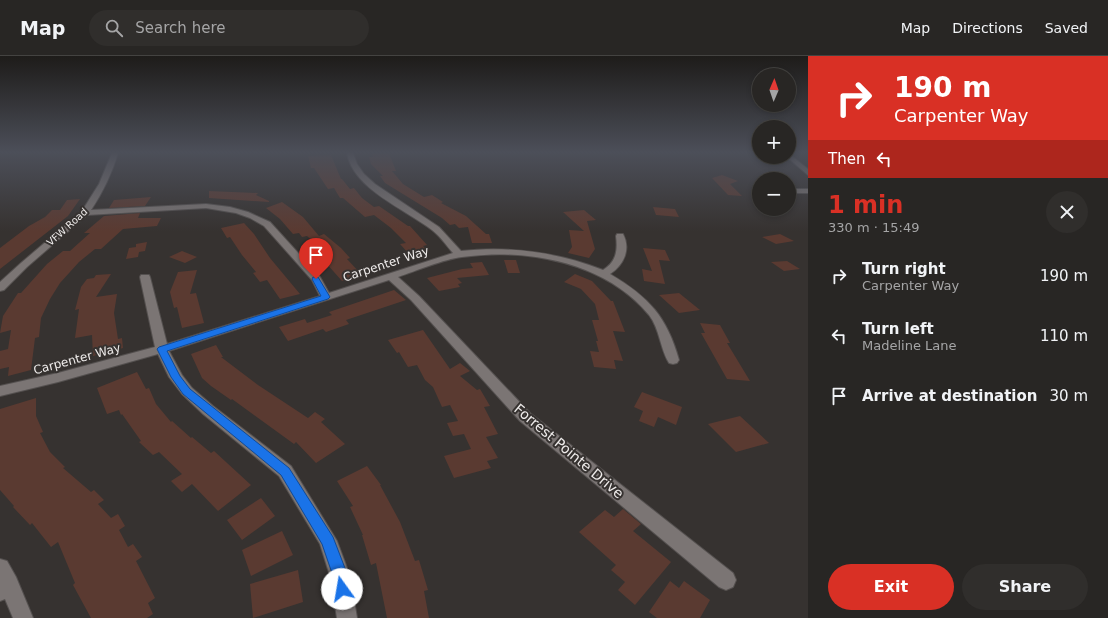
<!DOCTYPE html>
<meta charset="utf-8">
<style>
body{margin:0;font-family:"DejaVu Sans",sans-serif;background:#302e2c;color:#f1f3f6;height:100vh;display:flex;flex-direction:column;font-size:15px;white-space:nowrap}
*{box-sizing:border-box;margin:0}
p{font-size:13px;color:#a5a5a6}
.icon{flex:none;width:22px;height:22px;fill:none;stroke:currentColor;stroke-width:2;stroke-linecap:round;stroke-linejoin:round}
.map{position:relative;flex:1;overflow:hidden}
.details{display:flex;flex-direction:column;background:#282624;width:300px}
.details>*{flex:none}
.top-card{background:#d93025;color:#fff;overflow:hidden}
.needle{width:26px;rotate:2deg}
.controls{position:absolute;left:752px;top:12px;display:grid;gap:8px}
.controls a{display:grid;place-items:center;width:44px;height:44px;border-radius:50%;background:#282624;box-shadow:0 2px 6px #0003,0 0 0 1px #444341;font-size:20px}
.pin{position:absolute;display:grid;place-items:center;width:34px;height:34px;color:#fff;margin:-41px -17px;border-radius:50% 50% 50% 0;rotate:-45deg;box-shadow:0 0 4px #0007}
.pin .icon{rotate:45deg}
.me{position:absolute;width:44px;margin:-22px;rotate:347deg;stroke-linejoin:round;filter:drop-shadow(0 0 3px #0008)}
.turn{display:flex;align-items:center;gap:14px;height:84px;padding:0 20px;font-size:18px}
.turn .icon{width:52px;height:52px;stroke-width:2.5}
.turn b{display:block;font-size:28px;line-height:34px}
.then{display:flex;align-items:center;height:38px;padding:0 20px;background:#0003;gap:8px;font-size:15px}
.round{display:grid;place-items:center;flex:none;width:42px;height:42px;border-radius:21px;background:#302e2c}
.summary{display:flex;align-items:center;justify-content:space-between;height:68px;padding:0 20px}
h1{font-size:24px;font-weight:700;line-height:30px;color:#d93025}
.button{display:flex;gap:8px;margin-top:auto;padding:8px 20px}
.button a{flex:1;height:46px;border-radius:24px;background:#d93025;color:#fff;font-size:16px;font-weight:700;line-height:46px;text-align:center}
.button a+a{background:#302e2c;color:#f1f3f6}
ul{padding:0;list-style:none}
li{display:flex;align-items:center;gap:12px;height:60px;padding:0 20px}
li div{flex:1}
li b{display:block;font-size:15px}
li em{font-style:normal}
header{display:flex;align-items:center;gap:24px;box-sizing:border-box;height:56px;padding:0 20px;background:#282624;border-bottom:1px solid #444341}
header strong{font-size:19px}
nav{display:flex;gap:22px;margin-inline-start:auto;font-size:14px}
.search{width:280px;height:36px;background:#302e2c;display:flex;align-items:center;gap:10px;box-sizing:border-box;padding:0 14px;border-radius:22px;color:#a5a5a6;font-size:15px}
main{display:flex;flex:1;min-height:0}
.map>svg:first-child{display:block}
.building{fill:#5a3a31}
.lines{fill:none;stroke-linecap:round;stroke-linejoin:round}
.minor-casing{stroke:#54504f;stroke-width:2}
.minor{fill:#7b7574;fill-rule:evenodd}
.route{fill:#1a73e8;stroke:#114b97}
.labels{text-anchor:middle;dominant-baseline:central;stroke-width:4;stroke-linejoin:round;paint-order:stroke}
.far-street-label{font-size:10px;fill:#eeebea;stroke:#363230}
.street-label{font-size:12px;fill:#eeebea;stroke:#363230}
.near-street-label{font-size:14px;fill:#eeebea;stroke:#363230}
</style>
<header>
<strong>Map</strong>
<div class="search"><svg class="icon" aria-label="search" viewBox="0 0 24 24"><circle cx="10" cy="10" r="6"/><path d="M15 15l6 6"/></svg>Search here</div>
<nav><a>Map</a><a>Directions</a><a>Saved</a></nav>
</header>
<main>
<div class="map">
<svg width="808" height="562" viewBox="0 0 808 562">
<rect width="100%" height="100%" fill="#363230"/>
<g class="building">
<path d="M372 97H389L396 115H392L403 128 424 141 432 139 443 146 441 147 466 160 486 178H489L492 187H472L468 171 459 172 455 168 450 169 442 162 385 127 380 120H383L371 108 369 101H373Z"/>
<path d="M331 99 341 123H342L350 133 354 132 362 142 374 151 379 150 408 170H410L427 189 423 190 428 195 409 198 400 188 406 187 391 172 374 159 365 161 343 142H340L334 132 328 133 314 112H311L308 100Z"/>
<path d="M722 119 738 125 730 128 742 140 728 139 712 122Z"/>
<path d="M209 135 258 137 256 139 269 145V146L209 142Z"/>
<path d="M151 141 145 150 109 152 114 144Z"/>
<path d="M80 143 68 160 0 213V192L29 170 45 161 52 154H60L67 144Z"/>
<path d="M282 146 303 161 319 180 324 178 341 192 350 202 347 203 360 217 355 218 358 221 342 225 318 198 325 196 307 180 302 181 299 177 293 178 280 163 266 152Z"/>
<path d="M653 151 675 153 679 161 656 159Z"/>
<path d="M584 154 596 164 587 165 595 193 589 202 568 197 572 191 569 174 584 175 563 156Z"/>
<path d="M140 157 138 162H161L157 170 123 173 101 193H95L79 206 60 227 50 243 41 262 39 281 35 282 31 314 8 320 9 311 0 313V295L8 293 11 274 0 277 3 260 18 237H21L47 208 63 195H70L90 177H84L104 160Z"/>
<path d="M244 167 254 178 270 202 300 238 280 243 267 224 260 226 253 217 256 216 242 199 230 181 227 182 221 172Z"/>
<path d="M780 178 794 185 776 188 762 181Z"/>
<path d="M147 186 145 195 139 196 138 201 126 203 129 192 136 191V188Z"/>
<path d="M643 192 665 194 670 205 659 204 665 228 644 225 642 213 652 215Z"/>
<path d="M182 195 197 201 185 207 169 201Z"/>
<path d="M504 204H516L520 217H508Z"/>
<path d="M787 205 800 213 784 215 771 206Z"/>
<path d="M482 206 489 219 457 222 462 227 458 228 460 231 439 235 427 222 462 213 473 212 470 207Z"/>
<path d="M197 214 190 238 196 237 204 267 182 272 177 251 174 252 170 236 178 216Z"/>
<path d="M111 218 96 241 117 238 114 257 118 283 122 282 123 292 93 300 92 279 75 282 79 253 75 254 81 231 87 223 94 222 96 219Z"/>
<path d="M575 218 592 225 611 245H613L625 276 613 275 623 305 614 304 616 313 594 311 590 295 599 296 596 285H598L592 264H599L595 248 581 233 564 226Z"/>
<path d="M394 234 406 244 346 264 349 268 326 276 323 273 288 285 279 271 305 263 307 267 332 259 329 256Z"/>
<path d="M679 237 700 254 679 257 659 239Z"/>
<path d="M700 267 720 269 730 287H727L750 325 727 323 701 277H705Z"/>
<path d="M423 274 450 313 460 307 470 315 460 320 477 334 480 333 490 350 484 351 498 378 486 381 498 402 487 405 491 412 454 422 444 400 471 393 464 378 453 380 447 367 458 365 450 349 442 351 433 331 425 324 417 309 408 311 399 296 397 297 388 284Z"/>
<path d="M216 289 223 301H221L258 329 308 362 315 356 325 363 321 366 345 388 316 407 296 386 294 388 232 343 231 344 211 330 202 322 191 298Z"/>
<path d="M137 316 146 333 149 332 156 348 171 366 172 365 191 382 192 381 211 397 214 395 251 429 218 455 192 428 182 436 171 425 182 418 159 396 153 399 139 386 141 385 122 358 121 359 119 354 107 358 97 332Z"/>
<path d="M642 336 682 351 676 369 658 361 654 371 639 365 643 355 634 351Z"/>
<path d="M36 342V360L43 376 40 377 50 396 65 411 63 412 91 436 94 434 104 444 98 448 111 462 118 458 125 470 119 474 128 491 133 488 142 501 136 505 155 542 148 547 153 558 147 562H91L73 529 75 527 58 486 51 491 32 467 30 469 13 451 14 450 0 434V353Z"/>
<path d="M740 360 769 387 736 396 708 368Z"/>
<path d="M367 410 381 429H380L400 466 415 505 419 504 428 534 424 535 429 562H387L376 507 371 509 362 479H363L350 451 353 450 337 425Z"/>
<path d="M261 442 275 460 242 484 227 464Z"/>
<path d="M623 453 641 468 633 475 671 506 635 549 618 534 625 526 611 514 616 509 579 476 605 454 614 461Z"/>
<path d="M282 475 293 499 251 520 242 494Z"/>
<path d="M298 514 303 546 253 562 250 528Z"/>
<path d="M670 525 679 532 684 525 710 544 700 562H657L649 556Z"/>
</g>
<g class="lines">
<defs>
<g id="minor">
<path d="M112 97H118C112 117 103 136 91 154L206 148 230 151 248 156 270 166 320 221 329 237 453 197C446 189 440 180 432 174 405 153 353 133 347 97H353L357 108 364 118 375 128 439 171 461 195C511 190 557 196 603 214 616 206 618 195 616 180L617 178H623C631 193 624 209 610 218 649 241 667 261 679 304L677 307 673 308 669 307C660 293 660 273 649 259 605 206 527 192 462 201 444 203 416 215 398 221L419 240 530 357 733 517 736 524 733 531 726 534 719 531 520 365 411 244 389 224 169 295 182 319 192 332 213 350 291 410 337 485 350 520 357 562H337L330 520 320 488 279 420 203 358 182 338 169 321 158 298 58 326 0 340V330L58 317 155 291 140 221 141 219H149L150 221 167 288 320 240 312 224 264 170 250 162 236 157 206 152 87 159 27 211 4 234 0 235V226L21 207 82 155 99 128Z"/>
<path d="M789 98 808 113V119L787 101H789Z"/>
<rect x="789" y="133" width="19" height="4"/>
<path d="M0 503 7 505 16 521 33 562H13L5 543 0 545Z"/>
</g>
</defs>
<use href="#minor" class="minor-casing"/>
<use href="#minor" class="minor"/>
</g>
<linearGradient id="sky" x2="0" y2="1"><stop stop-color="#1e1c1a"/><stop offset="0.55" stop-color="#4c4f59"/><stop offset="1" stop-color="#4c4f59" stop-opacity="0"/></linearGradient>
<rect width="808" height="175" fill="url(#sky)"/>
<path class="route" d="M313 221H318L330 241 328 243 167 295 180 320 190 333 289 412 333 481 348 520 350 533 348 539 342 541 337 539 333 520 322 488 281 419 183 338 171 321 157 293 159 291 321 240 312 223Z"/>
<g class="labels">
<g class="far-street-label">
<text transform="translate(67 171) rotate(-42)">VFW Road</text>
</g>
<g class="street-label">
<text transform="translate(386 208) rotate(-18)">Carpenter Way</text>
<text transform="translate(77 303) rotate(-15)">Carpenter Way</text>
</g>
<g class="near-street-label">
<text transform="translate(569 395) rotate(40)">Forrest Pointe Drive</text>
</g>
</g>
</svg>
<div class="controls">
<a><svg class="needle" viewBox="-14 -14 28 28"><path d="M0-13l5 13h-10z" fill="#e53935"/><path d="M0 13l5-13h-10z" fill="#a5a5a6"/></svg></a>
<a>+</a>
<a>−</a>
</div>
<div class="pin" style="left:316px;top:223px;background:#d93025"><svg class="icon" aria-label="arrive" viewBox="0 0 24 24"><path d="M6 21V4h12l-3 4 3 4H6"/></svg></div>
<svg class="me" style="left:342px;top:533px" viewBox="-20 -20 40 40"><circle r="19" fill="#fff"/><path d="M0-13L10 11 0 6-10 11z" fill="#1a73e8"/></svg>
</div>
<section class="details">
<div class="top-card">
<div class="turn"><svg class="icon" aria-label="right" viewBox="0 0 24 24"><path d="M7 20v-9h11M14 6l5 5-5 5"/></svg><div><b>190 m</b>Carpenter Way</div></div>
<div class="then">Then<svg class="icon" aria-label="left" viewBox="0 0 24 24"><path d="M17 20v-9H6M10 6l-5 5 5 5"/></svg></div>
</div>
<div class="summary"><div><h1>1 min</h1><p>330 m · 15:49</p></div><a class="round"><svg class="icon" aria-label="close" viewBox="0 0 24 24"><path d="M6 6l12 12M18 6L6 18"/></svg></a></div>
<ul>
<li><svg class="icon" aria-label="right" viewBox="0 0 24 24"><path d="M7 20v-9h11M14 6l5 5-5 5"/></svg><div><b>Turn right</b><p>Carpenter Way</p></div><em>190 m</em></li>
<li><svg class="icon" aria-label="left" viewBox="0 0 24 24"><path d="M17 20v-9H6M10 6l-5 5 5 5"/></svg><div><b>Turn left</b><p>Madeline Lane</p></div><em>110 m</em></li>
<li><svg class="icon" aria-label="arrive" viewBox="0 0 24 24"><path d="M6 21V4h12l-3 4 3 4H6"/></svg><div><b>Arrive at destination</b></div><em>30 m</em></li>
</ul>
<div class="button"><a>Exit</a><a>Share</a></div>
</section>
</main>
